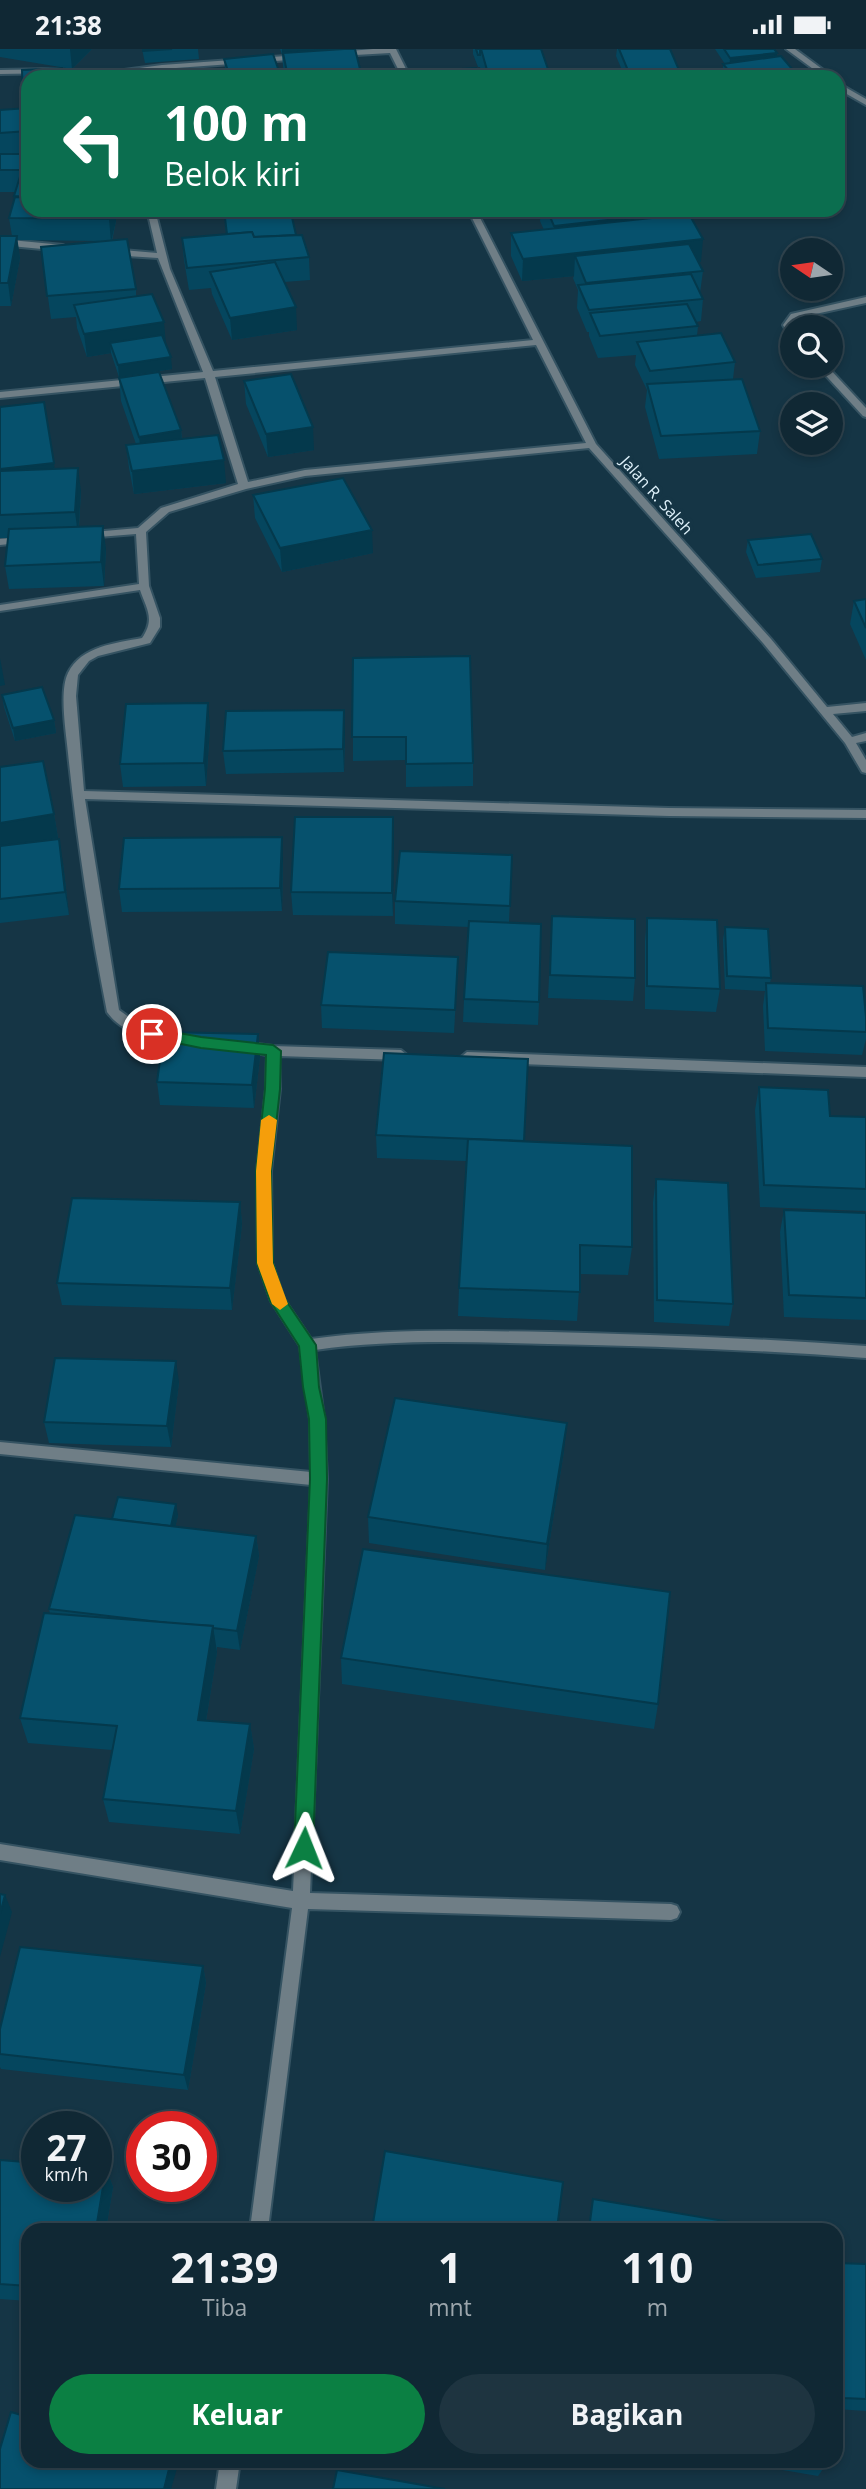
<!DOCTYPE html>
<html lang="id">
<style>
body{margin:0;font-family:"Open Sans",sans-serif;background:#1e3440;color:#f1f3f6;height:100vh;display:flex;flex-direction:column;font-size:26px;white-space:nowrap}
*{box-sizing:border-box;margin:0}
p{font-size:23px;color:#9ca6ac}
.icon{flex:none;width:38px;height:38px;fill:none;stroke:currentColor;stroke-width:2;stroke-linecap:round;stroke-linejoin:round}
.map{position:relative;flex:1;overflow:hidden}
.drawer{position:absolute;left:21px;top:2174px;width:822px;height:245px;display:flex;flex-direction:column;background:#102834;border-radius:21px;box-shadow:0 4px 10px #0003,0 0 0 2px #30444f}
.drawer>*{flex:none}
.banner{position:absolute;left:21px;top:21px;width:824px;height:147px;border-radius:21px;box-shadow:0 4px 10px #0003,0 0 0 2px #30444f;background:#0b6e4f;color:#fff;overflow:hidden}
.needle{width:46px;rotate:283deg}
.tools{position:absolute;left:780px;top:189px;display:grid;gap:14px}
.tools a{display:grid;place-items:center;width:63px;height:63px;border-radius:50%;background:#102834;box-shadow:0 4px 10px #0003,0 0 0 2px #30444f;font-size:35px}
.speed{position:absolute;left:21px;top:2062px;display:flex;gap:14px;font-size:35px;font-weight:700;text-align:center}
.speed>*{display:grid;place-content:center;width:91px;height:91px;border-radius:50%;background:#102834;box-shadow:0 4px 10px #0003,0 0 0 2px #30444f;line-height:1}
.speed small{font-size:18px;font-weight:400}
.speed .limit{border:10px solid #d22;background:#fff;color:#111}
.pin{position:absolute;display:grid;place-items:center;width:60px;height:60px;color:#fff;margin:-30px;border:4px solid #fff;border-radius:50%;box-shadow:0 2px 7px #0007}
.me{position:absolute;width:77px;margin:-38px;rotate:2deg;stroke-linejoin:round;filter:drop-shadow(0 0 5px #0008)}
.turn{display:flex;align-items:center;gap:24px;height:147px;padding:0 28px;font-size:32px}
.turn .icon{width:91px;height:91px;stroke-width:2.5}
.turn b{display:block;font-size:49px;line-height:60px}
.eta{display:flex;justify-content:space-evenly;align-items:center;height:119px;text-align:center}
.eta b{font-size:42px;font-weight:700;line-height:49px}
.button{display:flex;gap:14px;margin-top:auto;padding:14px 28px}
.button a{flex:1;height:80px;border-radius:42px;background:#0b8043;color:#fff;font-size:28px;font-weight:700;line-height:80px;text-align:center}
.button a+a{background:#1e3440;color:#f1f3f6}
.status{display:flex;justify-content:space-between;align-items:center;height:49px;padding:0 35px;background:#102834;direction:ltr}
.status svg{height:19px;fill:currentColor}
.map>svg:first-child{display:block}
.lines{fill:none;stroke-linecap:round;stroke-linejoin:round}
.street-casing{stroke:#355362;stroke-width:4}
.street{fill:#6f7e86;fill-rule:evenodd}
.wall{fill:#05465e}
.shaded-wall{fill:#04394c}
.building{fill:#06516d;stroke:#04394c;stroke-width:2}
.route{fill:#0b8043;stroke:#07532c;stroke-width:2}
.slow{fill:#f59e0b}
.labels{text-anchor:middle;dominant-baseline:central;stroke-width:7;stroke-linejoin:round;paint-order:stroke}
.far-street-label{font-size:16px;fill:#dff2fb;stroke:#153545}
</style>
<div class="status"><b>21:38</b><svg viewBox="0 0 49 12"><path d="M0 12V9h3v3zM5 12V6h3v6zM10 12V3h3v9zM15 12V0h3v12zM26 1h20v11H26zM47 4h2v5h-2z"/></svg></div>
<div class="map">
<svg width="866" height="2440" viewBox="0 0 866 2440">
<rect width="100%" height="100%" fill="#153545"/>
<g class="lines">
<defs>
<g id="street">
<path d="M373 0H396L410 28H402L390 4 338 7 334 5 338 3Z"/>
<path d="M786 0H795L833 28H824Z"/>
<path d="M300 6 304 8 303 10 162 20 107 28H81L57 24 0 25V21L57 20 94 25 162 16Z"/>
<path d="M838 34 866 50V56L838 40Z"/>
<path d="M147 161H155L170 220 213 322 533 291 468 161H476L596 395 771 590 827 658 866 654V662L833 665 852 688 866 684V692L856 694 866 711V724L862 723 845 694 763 594 589 399 305 427 246 440 169 463 146 483 149 537 160 569V578L150 594 98 607 89 612 78 626 76 647 84 742 669 759 866 761V769L669 767 85 750 119 961 140 976 185 987 186 990 180 995C154 990 123 986 107 963 90 877 77 791 68 704 66 683 59 642 68 624 81 597 116 594 142 589 155 570 147 561 140 541L0 562V556L139 535 136 485 86 489 81 486 82 484 138 479 161 459 238 435 205 329 0 349V343L203 323 158 209 111 206 106 203 111 200 157 204ZM536 296 586 394 305 421 248 433 215 328Z"/>
<path d="M0 190 63 196 68 199 63 202 0 196Z"/>
<path d="M866 248V254L797 269 793 276V289L790 288 783 276 791 265Z"/>
<path d="M817 317H827L866 359V368L863 367Z"/>
<path d="M24 488 29 491 28 493 0 496V490Z"/>
<path d="M242 993 273 997 401 1001 407 1006 401 1011 279 1007 280 1040 271 1122 272 1214 284 1250 311 1290C391 1279 470 1282 551 1283 656 1286 761 1289 866 1297V1309C760 1301 654 1297 548 1295 470 1293 392 1290 315 1301L324 1370 327 1430 310 1844 671 1855 677 1857 680 1863 677 1869 671 1871 308 1860 268 2180H250L292 1859 0 1811V1795L293 1842 311 1436 0 1405V1393L311 1423 310 1370 300 1297 271 1252 258 1214 257 1122 266 1040 267 1006 237 1001 236 998Z"/>
<path d="M467 1003 866 1018V1028L467 1013 461 1008Z"/>
<path d="M220 2412H240L236 2440H216Z"/>
</g>
</defs>
<use href="#street" class="street-casing"/>
<use href="#street" class="street"/>
</g>
<g class="wall">
<path d="M0 0H92L72 20 0 8Z"/>
<path d="M142 0H198L199 10 145 14Z"/>
<path d="M280 0H355L362 28H284L282 6Z"/>
<path d="M473 0H541L550 28H482L480 18H478L473 5Z"/>
<path d="M617 0H670L679 21V28H625L616 7Z"/>
<path d="M715 0H774L777 8 800 28H723V15H725Z"/>
<path d="M224 10 281 28H226Z"/>
<path d="M28 28V104L21 105 115 161 116 172 112 192 136 240V247L166 295 172 320 119 328 111 304 87 308 77 279 76 268 51 270 41 198 102 192 17 191 20 209 11 257H0V187H12L9 169 14 151V147L15 143H0V61L24 60 23 53Z"/>
<path d="M541 161H650L653 166 652 169 701 213H698L703 222 700 244 703 250 701 272 696 273 698 277 697 287 735 313 733 330 760 382 757 405 659 410 645 358 647 341 635 316 636 306 598 309 589 287V283H587L577 259 578 241 573 229 574 227 522 232 511 207V184L544 181 540 172Z"/>
<path d="M225 169 296 186 309 208 310 231 284 233 297 281 232 291 212 245 211 239 189 241 184 211 182 189 226 185Z"/>
<path d="M119 329 181 381 182 390 226 434 134 445 129 419 126 396 136 395 121 352Z"/>
<path d="M244 332 314 401 268 408 246 355Z"/>
<path d="M55 420 81 442 79 478 106 500 104 537 9 540 5 517 8 489H0V422Z"/>
<path d="M253 446 373 504 282 523 255 469Z"/>
<path d="M748 491 822 510 820 523 756 529 746 503Z"/>
<path d="M866 550V611L850 575 854 552Z"/>
<path d="M353 609 473 714V737L406 738V711L353 712Z"/>
<path d="M2 646 54 671 56 684 15 692 4 658Z"/>
<path d="M210 678 206 737 123 738 120 715Z"/>
<path d="M345 684 344 723 226 725 223 702Z"/>
<path d="M0 718 54 765 58 789 16 795 63 814 69 866 0 874Z"/>
<path d="M393 768V867L293 866 291 843Z"/>
<path d="M512 806 509 873 539 953 538 976 463 973 464 950 469 878 395 875V852Z"/>
<path d="M283 811 282 862 122 863 119 840Z"/>
<path d="M552 867 635 929 633 952 548 949Z"/>
<path d="M647 869 720 940 716 963 645 960V892Z"/>
<path d="M725 878 771 929 770 934 866 968V990L862 1006 765 1002 763 957 765 942 725 940 723 891Z"/>
<path d="M457 931 454 984 322 979 321 956Z"/>
<path d="M258 985 260 1008 254 1059 160 1056 157 1033Z"/>
<path d="M759 1038 830 1067 866 1068V1162L760 1158 755 1061Z"/>
<path d="M376 1086 524 1092 632 1198 628 1226 580 1225 577 1272 458 1267 459 1239 466 1112 377 1109Z"/>
<path d="M656 1130 733 1255 729 1277 654 1273 653 1153Z"/>
<path d="M240 1153 242 1175 232 1261 62 1256 57 1234Z"/>
<path d="M784 1161 866 1164V1271L784 1268 780 1183Z"/>
<path d="M179 1333 171 1398 49 1394 44 1373Z"/>
<path d="M564 1402 545 1521 369 1494 368 1468Z"/>
<path d="M178 1466 175 1478 256 1487 259 1507 240 1601 217 1598V1603L206 1672 250 1675 254 1700 240 1785 109 1773 103 1750 112 1701 28 1694 20 1669 50 1565 49 1560 112 1470Z"/>
<path d="M341 1609 658 1655 654 1680 342 1635Z"/>
<path d="M203 1917 206 1934 188 2041 1 2020 0 2018V1980Z"/>
<path d="M0 2111 106 2120 113 2138 106 2180H28V2252L0 2250Z"/>
<path d="M836 2214 866 2215V2362L836 2360Z"/>
<path d="M730 2412H826L825 2417 818 2427Z"/>
</g>
<g class="shaded-wall">
<path d="M70 0H92L72 20Z"/>
<path d="M282 0H347L282 6Z"/>
<path d="M777 4 776 16 729 21 730 9Z"/>
<path d="M111 161H115L116 172 111 193 109 170Z"/>
<path d="M653 166 651 189 553 199 554 177Z"/>
<path d="M17 187 20 209 11 257 8 234Z"/>
<path d="M703 190 701 213 583 226 575 207 574 227 522 232 523 210Z"/>
<path d="M296 258 297 281 232 291 230 269Z"/>
<path d="M164 273 166 296 110 294 111 304 87 308 84 285Z"/>
<path d="M171 308 172 320 119 328 118 316Z"/>
<path d="M313 378 314 401 268 408 266 385Z"/>
<path d="M181 381 183 404 142 411 139 388Z"/>
<path d="M224 411 226 434 134 445 132 422Z"/>
<path d="M54 414 57 437 4 443 0 420Z"/>
<path d="M78 419 81 442 78 486 75 463Z"/>
<path d="M103 477 106 500 104 537 101 513Z"/>
<path d="M372 481 373 504 282 523 280 499Z"/>
<path d="M0 609 5 636 0 637Z"/>
<path d="M208 654 210 678 206 737 204 714Z"/>
<path d="M344 661 345 684 344 723 343 700Z"/>
<path d="M54 671 56 684 15 692 13 679Z"/>
<path d="M54 765 58 789 0 798V774Z"/>
<path d="M393 768 394 792 393 867 392 844Z"/>
<path d="M282 788 283 811 282 862 280 839Z"/>
<path d="M59 790 63 814 69 866 65 843Z"/>
<path d="M258 985 260 1008 254 1059 252 1036Z"/>
<path d="M240 1153 242 1175 232 1261 230 1239Z"/>
<path d="M176 1312 179 1333 171 1398 167 1377Z"/>
<path d="M567 1374 564 1402 545 1521 547 1495Z"/>
<path d="M176 1455 178 1466 173 1488 171 1477Z"/>
<path d="M256 1487 259 1507 240 1601 237 1582Z"/>
<path d="M213 1577 217 1603 202 1696 198 1671Z"/>
<path d="M250 1675 254 1700 240 1785 236 1762Z"/>
<path d="M5 1846 12 1863 0 1908V1865Z"/>
<path d="M203 1917 206 1934 188 2041 184 2026Z"/>
<path d="M106 2120 113 2138 106 2180H96Z"/>
<path d="M171 2412H176L178 2416 171 2440H164Z"/>
</g>
<g class="building">
<path d="M143 0H172L143 2Z"/>
<path d="M344 0H355L362 28H288L283 4Z"/>
<path d="M476 0H480V6H478Z"/>
<path d="M481 0H541L550 26 514 28H489Z"/>
<path d="M619 0H670L679 21 629 24Z"/>
<path d="M724 0H774L777 4 730 9Z"/>
<path d="M273 5 281 28H230L224 10Z"/>
<path d="M781 7 799 28H734L723 15Z"/>
<path d="M62 19 63 28H28V52L23 53 22 21Z"/>
<path d="M476 19 480 28H419L417 23Z"/>
<path d="M28 59V82L0 84V61Z"/>
<path d="M0 105H28V148L14 147 22 121H0Z"/>
<path d="M15 148 28 149V161H111L109 170 9 169Z"/>
<path d="M547 161H650L653 166 554 177Z"/>
<path d="M291 164 296 186 254 188 252 183 227 185 225 169Z"/>
<path d="M689 165 703 190 523 210 511 184Z"/>
<path d="M252 183 254 188 302 186 309 208 187 219 182 189Z"/>
<path d="M0 187H17L8 234H0Z"/>
<path d="M127 190 136 240 47 247 41 198Z"/>
<path d="M689 195 703 222 586 234 575 207Z"/>
<path d="M275 213 296 258 230 269 210 223Z"/>
<path d="M691 225 703 250 589 261 578 236Z"/>
<path d="M152 245 164 273 84 285 74 256Z"/>
<path d="M687 255 698 277 600 287 590 264Z"/>
<path d="M721 284 735 313 650 322 637 293Z"/>
<path d="M162 286 171 308 118 316 110 294Z"/>
<path d="M159 323 181 381 139 388 119 329Z"/>
<path d="M291 325 313 378 266 385 244 332Z"/>
<path d="M742 330 760 382 661 387 647 335Z"/>
<path d="M44 353 54 414 0 420V358Z"/>
<path d="M218 386 224 411 132 422 126 396Z"/>
<path d="M78 419 75 463 0 466V422Z"/>
<path d="M343 429 372 481 280 499 253 446Z"/>
<path d="M103 477 101 513 5 517 9 480Z"/>
<path d="M811 485 822 510 758 516 748 491Z"/>
<path d="M866 550V579L854 552Z"/>
<path d="M470 607 473 714 406 715V688H352L353 609Z"/>
<path d="M42 638 54 671 13 679 2 646Z"/>
<path d="M208 654 204 714 120 715 126 655Z"/>
<path d="M344 661 343 700 223 702 226 662Z"/>
<path d="M43 712 54 765 0 774V718Z"/>
<path d="M295 768H393L392 844 291 843Z"/>
<path d="M282 788 280 839 119 840 124 789Z"/>
<path d="M59 790 65 843 0 850V797Z"/>
<path d="M400 802 512 806 510 857 395 852Z"/>
<path d="M552 867 635 870V929L550 926Z"/>
<path d="M647 869 717 871 720 940 647 937Z"/>
<path d="M469 872 541 875 539 953 464 950Z"/>
<path d="M725 878 768 880 771 929 727 927Z"/>
<path d="M328 903 458 908 455 961 321 956Z"/>
<path d="M766 934 863 937 866 968V983L768 979Z"/>
<path d="M164 983 258 985 252 1036 157 1033Z"/>
<path d="M384 1004 528 1010 524 1092 376 1086Z"/>
<path d="M759 1038 828 1041 830 1067 866 1068V1140L764 1136Z"/>
<path d="M468 1090 632 1097V1198L580 1196V1243L459 1239Z"/>
<path d="M656 1130 728 1134 733 1255 657 1251Z"/>
<path d="M72 1149 240 1153 230 1239 57 1234Z"/>
<path d="M784 1161 866 1164V1249L789 1246Z"/>
<path d="M55 1309 176 1312 167 1377 44 1373Z"/>
<path d="M395 1349 567 1374 547 1495 368 1468Z"/>
<path d="M118 1448 176 1455 171 1477 112 1470Z"/>
<path d="M75 1466 256 1487 237 1582 213 1579V1577L176 1575 49 1560Z"/>
<path d="M363 1500 670 1543 658 1655 341 1609Z"/>
<path d="M44 1564 213 1577 198 1671 250 1675 236 1762 103 1750 117 1677 20 1669Z"/>
<path d="M0 1845 5 1846 0 1865Z"/>
<path d="M20 1898 203 1917 184 2026 0 2005V1980Z"/>
<path d="M385 2102 563 2133 557 2180H372Z"/>
<path d="M0 2111 37 2114V2137H96V2119L106 2120 96 2180H28V2237L0 2235Z"/>
<path d="M593 2150 760 2178V2180H589Z"/>
<path d="M836 2214 866 2215V2350L843 2349 836 2242Z"/>
<path d="M11 2363 28 2368V2412H171L164 2440H0V2400Z"/>
<path d="M794 2412H826L825 2417Z"/>
<path d="M337 2421 445 2440H333Z"/>
</g>
<path class="route" d="M152 979 201 988 273 996 281 1002 280 1040 271 1122 273 1214 285 1250 316 1296 319 1338 326 1370 327 1430 313 1799 310 1805 304 1808 297 1805 294 1799 310 1430 309 1370 303 1338 299 1297 270 1252 257 1214 256 1122 265 1040 266 1006 201 999 147 988 144 985Z"/>
<path class="slow" d="M269 1066 277 1071 271 1122 273 1214 288 1255 280 1261 272 1255 257 1214 256 1122 261 1071Z"/>
<g class="labels">
<g class="far-street-label">
<text transform="translate(657 446) rotate(48)">Jalan R. Saleh</text>
</g>
</g>
</svg>
<div class="tools">
<a><svg class="needle" viewBox="-14 -14 28 28"><path d="M0-13l5 13h-10z" fill="#e53935"/><path d="M0 13l5-13h-10z" fill="#9ca6ac"/></svg></a>
<a><svg class="icon" aria-label="search" viewBox="0 0 24 24"><circle cx="10" cy="10" r="6"/><path d="M15 15l6 6"/></svg></a>
<a><svg class="icon" aria-label="layers" viewBox="0 0 24 24"><path d="M12 4l9 5-9 5-9-5zM3 14l9 5 9-5"/></svg></a>
</div>
<div class="speed"><div>27<small>km/h</small></div><div class="limit">30</div></div>
<div class="pin" style="left:152px;top:985px;background:#d93025"><svg class="icon" aria-label="arrive" viewBox="0 0 24 24"><path d="M6 21V4h12l-3 4 3 4H6"/></svg></div>
<svg class="me" style="left:304px;top:1799px" viewBox="-20 -20 40 40"><path d="M0-17L14 15 0 8-14 15z" fill="#0b8043" stroke="#fff" stroke-width="4"/></svg>
<div class="banner">
<div class="turn"><svg class="icon" aria-label="left" viewBox="0 0 24 24"><path d="M17 20v-9H6M10 6l-5 5 5 5"/></svg><div><b>100 m</b>Belok kiri</div></div>
</div>
<section class="drawer">
<div class="eta">
<div><b>21:39</b><p>Tiba</p></div>
<div><b>1</b><p>mnt</p></div>
<div><b>110</b><p>m</p></div>
</div>
<div class="button"><a>Keluar</a><a>Bagikan</a></div>
</section>
</div>
